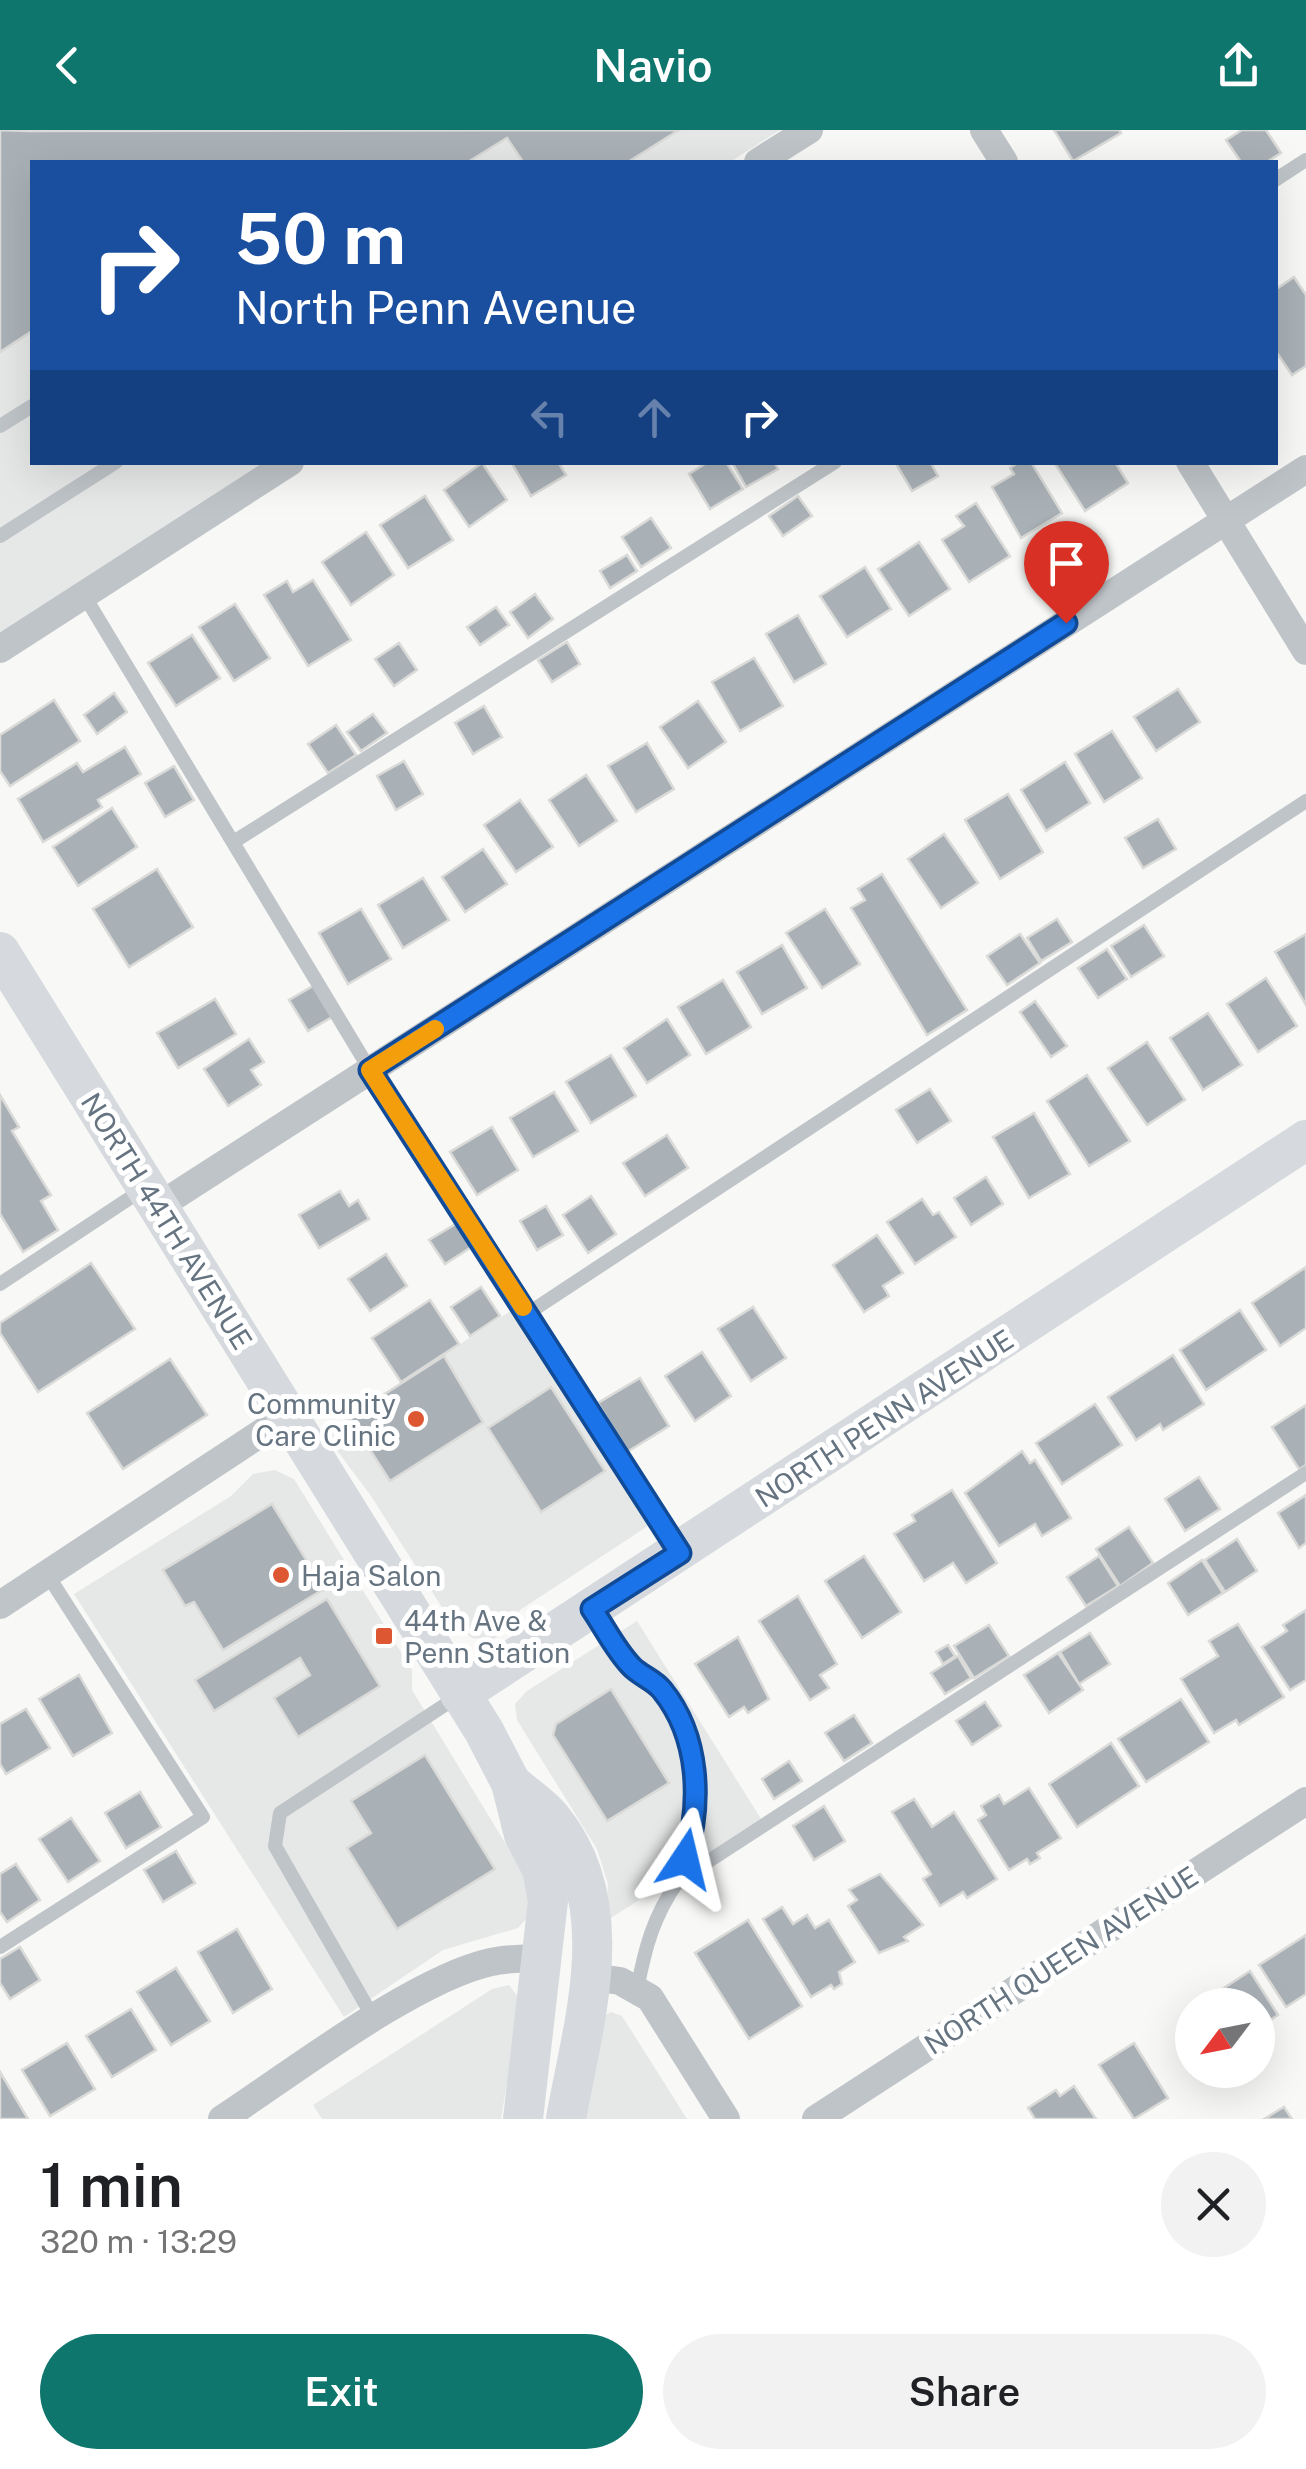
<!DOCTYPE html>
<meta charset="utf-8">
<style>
body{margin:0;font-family:"Public Sans",sans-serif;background:#f2f2f2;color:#202124;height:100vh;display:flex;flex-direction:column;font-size:38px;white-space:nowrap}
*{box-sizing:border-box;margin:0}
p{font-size:32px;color:#757577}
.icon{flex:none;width:55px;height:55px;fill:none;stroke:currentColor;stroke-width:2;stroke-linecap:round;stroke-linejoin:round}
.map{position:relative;height:1989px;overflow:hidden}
.details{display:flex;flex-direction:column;background:#fff;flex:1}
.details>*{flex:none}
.hud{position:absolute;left:30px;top:30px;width:1248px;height:305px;border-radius:0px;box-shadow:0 10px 40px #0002;background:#1a4fa0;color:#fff;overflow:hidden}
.needle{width:65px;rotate:238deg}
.fabs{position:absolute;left:1175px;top:1858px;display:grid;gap:20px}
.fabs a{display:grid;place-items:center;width:100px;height:100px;border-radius:50%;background:#fff;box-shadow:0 10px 40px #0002;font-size:50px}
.pin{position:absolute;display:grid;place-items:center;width:85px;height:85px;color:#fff;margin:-102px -42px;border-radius:50% 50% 50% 0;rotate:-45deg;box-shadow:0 0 10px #0007}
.pin .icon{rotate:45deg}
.me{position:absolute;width:110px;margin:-55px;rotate:10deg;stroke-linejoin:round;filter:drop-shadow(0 0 8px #0008)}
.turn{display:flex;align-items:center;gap:35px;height:210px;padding:0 40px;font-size:45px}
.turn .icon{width:130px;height:130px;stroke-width:2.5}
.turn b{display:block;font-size:70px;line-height:85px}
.lanes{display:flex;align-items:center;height:95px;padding:0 40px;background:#0003;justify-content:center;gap:50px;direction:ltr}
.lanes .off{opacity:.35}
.round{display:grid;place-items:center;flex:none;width:105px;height:105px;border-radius:52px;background:#f2f2f2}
.summary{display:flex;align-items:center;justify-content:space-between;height:170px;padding:0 40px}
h1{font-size:60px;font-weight:600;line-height:75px}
.button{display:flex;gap:20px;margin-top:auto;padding:20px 40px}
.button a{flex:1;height:115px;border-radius:60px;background:#0f766e;color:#fff;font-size:40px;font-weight:600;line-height:115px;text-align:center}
.button a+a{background:#f2f2f2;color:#202124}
header{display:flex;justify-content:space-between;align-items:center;height:130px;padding:0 40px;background:#0f766e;color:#fff;font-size:45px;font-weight:600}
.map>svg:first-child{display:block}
.built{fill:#e6e7e7}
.building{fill:#a9b1b7;stroke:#dadad8;stroke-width:2.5}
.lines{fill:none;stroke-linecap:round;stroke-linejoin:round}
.lane{stroke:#bfc4c8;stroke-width:14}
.street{stroke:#bfc4c8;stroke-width:28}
.secondary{stroke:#d6dade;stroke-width:40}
.route-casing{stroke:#114b97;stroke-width:25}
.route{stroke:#1a73e8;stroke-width:18}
.slow{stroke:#f59e0b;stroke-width:18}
.poi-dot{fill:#dc5732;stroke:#fff;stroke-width:4}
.labels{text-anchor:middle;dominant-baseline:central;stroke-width:10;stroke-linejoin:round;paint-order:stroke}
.street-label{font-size:28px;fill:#657480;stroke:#fff}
.poi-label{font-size:28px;fill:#657480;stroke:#fff;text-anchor:start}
</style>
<header><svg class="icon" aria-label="back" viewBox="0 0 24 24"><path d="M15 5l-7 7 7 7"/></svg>Navio<svg class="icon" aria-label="share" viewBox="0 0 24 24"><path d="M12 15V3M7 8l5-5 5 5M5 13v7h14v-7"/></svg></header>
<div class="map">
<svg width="1306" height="1989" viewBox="0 0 1306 1989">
<rect width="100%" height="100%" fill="#f8f8f6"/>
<g class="built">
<path d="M0 0H780L730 32H32V332L263 333 0 502Z"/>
<path d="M514 1179 648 1396 520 1480 510 1498 492 1510 472 1508 452 1493 371 1366 324 1303Z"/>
<path d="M275 1340 294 1349 412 1540V1560L532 1757 527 1788 518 1798 443 1820 344 1887 74 1464 231 1366 253 1344Z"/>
<path d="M637 1491 763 1692 606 1791 608 1754 597 1719 517 1590 515 1574 527 1561Z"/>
<path d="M509 1855 521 1871 501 1989H322L313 1975 492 1859Z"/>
<path d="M611 1882 622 1886 687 1989H579L602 1887Z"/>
</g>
<g class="building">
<path d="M0 0 29 1 679 0 628 32H523L507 8 468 32H32V201L0 222Z"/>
<path d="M1054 0H1119L1121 3 1073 31Z"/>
<path d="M1242 0H1266L1281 23 1267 32H1241L1226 10Z"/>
<path d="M1294 147 1306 165V236L1292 245 1275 220V160Z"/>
<path d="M511 332H558L566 345 531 366Z"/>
<path d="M708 332H726L743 359 710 379 689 344Z"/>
<path d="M732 332H774L778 339 746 357Z"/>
<path d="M895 332H930L938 346 912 361Z"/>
<path d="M1019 332H1031L1062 383 1021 408 992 357 1014 344 1010 338Z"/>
<path d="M1054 332H1115L1128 353 1085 381Z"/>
<path d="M482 333 507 370 469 397 444 360Z"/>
<path d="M425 366 453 410 408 438 380 395Z"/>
<path d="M798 366 812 386 783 406 769 386Z"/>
<path d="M976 373 1010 426 969 452 942 410 964 396 956 386Z"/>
<path d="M651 388 671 418 641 437 622 407Z"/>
<path d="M366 402 394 445 351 475 322 432Z"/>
<path d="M919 412 950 459 909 486 878 439Z"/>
<path d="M627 425 637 441 610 458 600 441Z"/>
<path d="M865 437 891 479 847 507 820 466Z"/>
<path d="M313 450 351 510 308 536 264 465 287 451 293 462Z"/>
<path d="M535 464 553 489 528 508 510 482Z"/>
<path d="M235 474 270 528 234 551 199 497Z"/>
<path d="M496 477 509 495 480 515 467 497Z"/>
<path d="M798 485 826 534 794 552 766 504Z"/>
<path d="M192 505 220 548 176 576 148 533Z"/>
<path d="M567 512 580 534 552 552 538 530Z"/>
<path d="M399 513 417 540 394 556 375 529Z"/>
<path d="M754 528 783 576 740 601 712 552Z"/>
<path d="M1178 559 1200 592 1156 621 1134 587Z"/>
<path d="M114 563 127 582 97 604 84 585Z"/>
<path d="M54 570 80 611 10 656 0 641V605Z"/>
<path d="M698 571 726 612 688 638 660 597Z"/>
<path d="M484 576 502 607 473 624 455 593Z"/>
<path d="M373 584 387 603 361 621 347 602Z"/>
<path d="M336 595 356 625 328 643 308 614Z"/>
<path d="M1112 601 1142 648 1104 672 1075 624Z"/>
<path d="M647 613 674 659 636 682 608 636Z"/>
<path d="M125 617 141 644 98 670 102 677 43 712 18 669 77 633 83 642Z"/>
<path d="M404 631 423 664 396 680 377 646Z"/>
<path d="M1065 632 1090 673 1046 701 1021 660Z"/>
<path d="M174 636 194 670 165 687 145 653Z"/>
<path d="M586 645 617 691 579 716 549 670Z"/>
<path d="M1008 664 1043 722 1000 749 965 690Z"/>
<path d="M520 670 553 717 516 742 484 695Z"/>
<path d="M112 678 137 717 78 756 53 717Z"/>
<path d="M1158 689 1176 719 1143 738 1125 708Z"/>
<path d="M944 704 978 753 941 778 908 729Z"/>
<path d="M483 719 507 754 465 782 442 747Z"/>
<path d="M157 739 193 797 129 837 93 779Z"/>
<path d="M882 744 967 880 927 905 851 778 865 770 858 759Z"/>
<path d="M423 748 449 790 403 818 378 775Z"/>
<path d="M361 779 391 829 348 854 319 803Z"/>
<path d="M825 779 860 834 822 858 786 803Z"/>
<path d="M1057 789 1072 812 1041 831 1027 808Z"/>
<path d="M1144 795 1164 826 1131 847 1111 816Z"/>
<path d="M1020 804 1040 833 1007 855 987 826Z"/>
<path d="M1306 804V875L1275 822Z"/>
<path d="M782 815 807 858 762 884 737 842Z"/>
<path d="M1107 819 1127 849 1098 868 1078 838Z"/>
<path d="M1266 848 1297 896 1258 922 1227 874Z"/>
<path d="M723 850 751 897 706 924 678 877Z"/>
<path d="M313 856 332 887 308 901 289 870Z"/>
<path d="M215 869 236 904 178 938 157 903Z"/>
<path d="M1035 871 1067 916 1051 927 1020 882Z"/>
<path d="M1208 883 1242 935 1203 960 1170 908Z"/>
<path d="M667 889 690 925 647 953 624 918Z"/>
<path d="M249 909 264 932 251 940 261 955 228 976 204 939Z"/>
<path d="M1147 912 1185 970 1147 995 1108 938Z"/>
<path d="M611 925 636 966 591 993 566 952Z"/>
<path d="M1087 945 1130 1011 1089 1036 1047 971Z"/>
<path d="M930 959 951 991 917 1013 896 980Z"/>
<path d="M554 962 578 1001 533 1027 510 988Z"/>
<path d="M0 965 19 997 12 1001 51 1065 41 1071 58 1100 23 1122 0 1084Z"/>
<path d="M1034 983 1070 1044 1029 1068 993 1007Z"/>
<path d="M492 997 518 1040 477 1065 450 1022Z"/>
<path d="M667 1005 688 1038 645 1066 623 1033Z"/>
<path d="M986 1047 1003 1074 971 1095 954 1068Z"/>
<path d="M340 1061 349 1076 358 1070 369 1089 319 1118 299 1085Z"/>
<path d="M591 1066 616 1104 588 1123 563 1085Z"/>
<path d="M922 1069 933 1085 939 1082 956 1107 915 1134 887 1092Z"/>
<path d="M546 1076 563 1105 537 1120 520 1091Z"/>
<path d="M459 1092 473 1116 445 1134 429 1110Z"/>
<path d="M877 1105 903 1143 883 1156 889 1166 864 1182 833 1135Z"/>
<path d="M386 1124 407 1156 370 1181 348 1149Z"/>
<path d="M91 1133 135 1199 38 1262 0 1203V1193Z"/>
<path d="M1306 1137V1198L1280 1216 1252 1173Z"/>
<path d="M481 1157 500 1186 470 1206 451 1177Z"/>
<path d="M430 1170 459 1214 401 1252 372 1208Z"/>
<path d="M753 1177 786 1228 751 1251 718 1199Z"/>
<path d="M1240 1180 1266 1220 1206 1260 1180 1220Z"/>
<path d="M702 1222 731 1266 695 1291 665 1246Z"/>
<path d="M1173 1225 1204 1274 1163 1300 1160 1294 1136 1310 1108 1267Z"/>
<path d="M444 1226 483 1292 390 1351 349 1287Z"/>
<path d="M170 1229 207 1285 123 1339 87 1283Z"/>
<path d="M640 1248 669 1296 627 1322 598 1273Z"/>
<path d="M551 1257 605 1341 541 1382 488 1298Z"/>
<path d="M1095 1274 1122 1315 1062 1354 1036 1313Z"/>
<path d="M1306 1275V1335L1299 1339 1272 1297Z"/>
<path d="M1022 1321 1030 1333 1035 1330 1071 1388 1042 1406 1035 1394 999 1416 965 1363Z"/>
<path d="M1199 1347 1220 1379 1185 1401 1165 1369Z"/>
<path d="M952 1360 997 1433 966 1453 953 1433 924 1451 894 1404 915 1391 912 1385Z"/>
<path d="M1306 1365V1413L1299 1418 1278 1383Z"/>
<path d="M272 1374 324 1459 223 1520 194 1472 185 1476 163 1440Z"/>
<path d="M1129 1397 1153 1433 1120 1456 1096 1419Z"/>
<path d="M1237 1409 1257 1441 1225 1462 1205 1430Z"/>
<path d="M864 1426 901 1482 862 1508 825 1451Z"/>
<path d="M1099 1426 1118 1456 1086 1476 1067 1447Z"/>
<path d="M1202 1430 1223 1463 1188 1485 1168 1453Z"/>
<path d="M798 1466 837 1534 820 1545 829 1558 810 1570 759 1491Z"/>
<path d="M327 1469 380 1556 298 1607 274 1568 310 1545 300 1528 214 1581 195 1550Z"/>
<path d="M1306 1480V1550L1290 1560 1262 1517 1287 1501 1283 1495Z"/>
<path d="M1238 1494 1284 1567 1239 1595 1236 1590 1214 1603 1181 1549 1218 1526 1209 1511Z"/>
<path d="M989 1495 1009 1526 974 1548 954 1516Z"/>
<path d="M1090 1503 1110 1534 1079 1554 1060 1522Z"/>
<path d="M738 1507 769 1569 748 1583 744 1577 729 1587 695 1534Z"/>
<path d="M948 1515 955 1526 943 1534 936 1522Z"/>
<path d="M1058 1523 1083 1560 1049 1583 1024 1545Z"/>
<path d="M958 1526 971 1548 945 1564 931 1543Z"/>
<path d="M79 1545 112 1603 73 1626 39 1569Z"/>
<path d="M611 1559 669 1653 607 1691 553 1605 556 1594Z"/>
<path d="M1181 1569 1209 1612 1146 1652 1118 1609Z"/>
<path d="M985 1572 1001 1596 972 1615 956 1591Z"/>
<path d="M26 1579 50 1618 6 1644 0 1634V1594Z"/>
<path d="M854 1585 872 1613 844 1631 825 1603Z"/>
<path d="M1111 1613 1139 1656 1077 1697 1049 1654Z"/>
<path d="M425 1625 495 1739 397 1799 347 1718 371 1703 351 1671Z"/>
<path d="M789 1631 802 1651 774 1669 762 1649Z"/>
<path d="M1029 1658 1061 1708 1037 1723 1040 1728 1030 1734 1027 1729 1009 1740 978 1690 986 1685 981 1676 999 1665 1004 1674Z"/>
<path d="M140 1662 161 1697 126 1718 105 1683Z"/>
<path d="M914 1669 932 1697 954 1682 997 1749 967 1768 963 1762 940 1776 923 1749 931 1744 892 1682Z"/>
<path d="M824 1676 845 1711 814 1730 793 1696Z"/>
<path d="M71 1688 100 1731 68 1752 39 1709Z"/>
<path d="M176 1721 195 1753 163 1772 144 1740Z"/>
<path d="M16 1734 40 1770 7 1792 0 1782V1744Z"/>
<path d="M880 1744 923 1795 904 1807 908 1811 879 1823 848 1776 857 1770 849 1760Z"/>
<path d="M782 1777 793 1794 807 1785 815 1798 829 1790 855 1832 839 1842 842 1854 834 1859 831 1855 811 1867 763 1789Z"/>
<path d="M748 1790 802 1876 749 1909 695 1823Z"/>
<path d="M237 1799 272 1859 233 1883 198 1822Z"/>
<path d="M1306 1805V1864L1286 1877 1259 1835Z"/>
<path d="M20 1817 40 1850 10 1869 0 1853V1829Z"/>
<path d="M176 1838 210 1891 171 1915 137 1862Z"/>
<path d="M1250 1841 1278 1885 1258 1898V1875H1198Z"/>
<path d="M131 1879 156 1920 112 1947 86 1906Z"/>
<path d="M67 1913 95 1959 50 1986 22 1940Z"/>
<path d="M1134 1913 1168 1968 1134 1989 1099 1935Z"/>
<path d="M0 1942 28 1989H0Z"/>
<path d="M1074 1956 1096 1989H1035L1028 1978 1056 1960 1060 1966Z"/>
<path d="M1284 1977 1292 1989H1264Z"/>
</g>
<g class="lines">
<g class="lane">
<path d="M1275 50 1306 30"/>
<path d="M0 296 32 276"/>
<path d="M0 406 116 332"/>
<path d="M84 465 370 940 678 1419"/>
<path d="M235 711 835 332"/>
<path d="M0 1154 145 1058"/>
<path d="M527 1184 1306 671"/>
<path d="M593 1480C605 1498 616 1522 632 1537 641 1547 655 1550 663 1560 707 1617 698 1686 678 1751"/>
<path d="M0 1817 203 1687 47 1444"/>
<path d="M637 1860C645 1818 653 1787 678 1751L1306 1343"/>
<path d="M374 1889 275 1716 280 1683 457 1567"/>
</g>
<g class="street">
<path d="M984 0 1004 32"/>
<path d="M758 32 809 0"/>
<path d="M1190 332 1306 521"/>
<path d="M0 519 290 332"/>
<path d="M159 1076 1306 339"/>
<path d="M0 1475 287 1286"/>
<path d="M592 1847 620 1851 650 1868 726 1989"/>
<path d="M222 1989C291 1944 414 1849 491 1832 508 1828 527 1829 545 1827"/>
<path d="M816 1989 1306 1671"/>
</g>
<g class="secondary">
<path d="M0 822 484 1601 511 1653 524 1705 542 1739 548 1771 523 1989"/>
<path d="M460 1564 1306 1010"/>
<path d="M511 1653C524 1665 541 1675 552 1689 622 1775 583 1892 566 1989"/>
</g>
</g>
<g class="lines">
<defs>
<path id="route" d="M685 1729C702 1673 700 1607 662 1560 654 1550 641 1546 632 1537 616 1521 605 1498 592 1479L680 1423 370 940 1066 493"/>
</defs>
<use href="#route" class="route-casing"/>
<use href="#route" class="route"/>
<path class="slow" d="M435 899 370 940 523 1177"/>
</g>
<g class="poi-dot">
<circle cx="416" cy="1289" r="10"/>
<circle cx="281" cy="1445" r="10"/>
<rect x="374" y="1496" width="20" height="20" rx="5"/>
</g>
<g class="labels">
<g class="street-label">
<text transform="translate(167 1091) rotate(58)">NORTH 44TH AVENUE</text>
<text transform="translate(884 1288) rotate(-33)">NORTH PENN AVENUE</text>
<text transform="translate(1061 1830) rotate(-33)">NORTH QUEEN AVENUE</text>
</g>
<g class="poi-label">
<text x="396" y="1273" text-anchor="end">Community<tspan x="396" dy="32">Care Clinic</tspan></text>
<text x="301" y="1445">Haja Salon</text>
<text x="404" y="1490">44th Ave &amp;<tspan x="404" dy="32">Penn Station</tspan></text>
</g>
</g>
</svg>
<div class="fabs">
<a><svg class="needle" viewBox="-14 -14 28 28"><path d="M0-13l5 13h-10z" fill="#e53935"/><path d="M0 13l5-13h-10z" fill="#757577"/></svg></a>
</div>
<div class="pin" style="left:1066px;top:493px;background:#d93025"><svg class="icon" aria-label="arrive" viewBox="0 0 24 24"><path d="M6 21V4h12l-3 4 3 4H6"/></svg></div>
<svg class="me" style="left:685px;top:1729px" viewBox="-20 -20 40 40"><path d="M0-17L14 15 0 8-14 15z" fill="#1a73e8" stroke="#fff" stroke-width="4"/></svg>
<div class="hud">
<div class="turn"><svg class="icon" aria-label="right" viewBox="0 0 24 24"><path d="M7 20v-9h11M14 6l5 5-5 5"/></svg><div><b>50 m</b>North Penn Avenue</div></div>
<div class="lanes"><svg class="icon off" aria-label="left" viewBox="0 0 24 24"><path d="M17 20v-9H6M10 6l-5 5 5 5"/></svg><svg class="icon off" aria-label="ahead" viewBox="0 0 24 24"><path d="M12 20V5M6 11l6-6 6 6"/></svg><svg class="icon" aria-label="right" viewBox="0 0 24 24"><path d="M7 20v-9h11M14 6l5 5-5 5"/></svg></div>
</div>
</div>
<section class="details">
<div class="summary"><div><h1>1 min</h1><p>320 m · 13:29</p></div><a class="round"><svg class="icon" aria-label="close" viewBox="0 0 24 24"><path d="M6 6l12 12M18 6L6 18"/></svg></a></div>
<div class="button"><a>Exit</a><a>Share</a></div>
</section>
